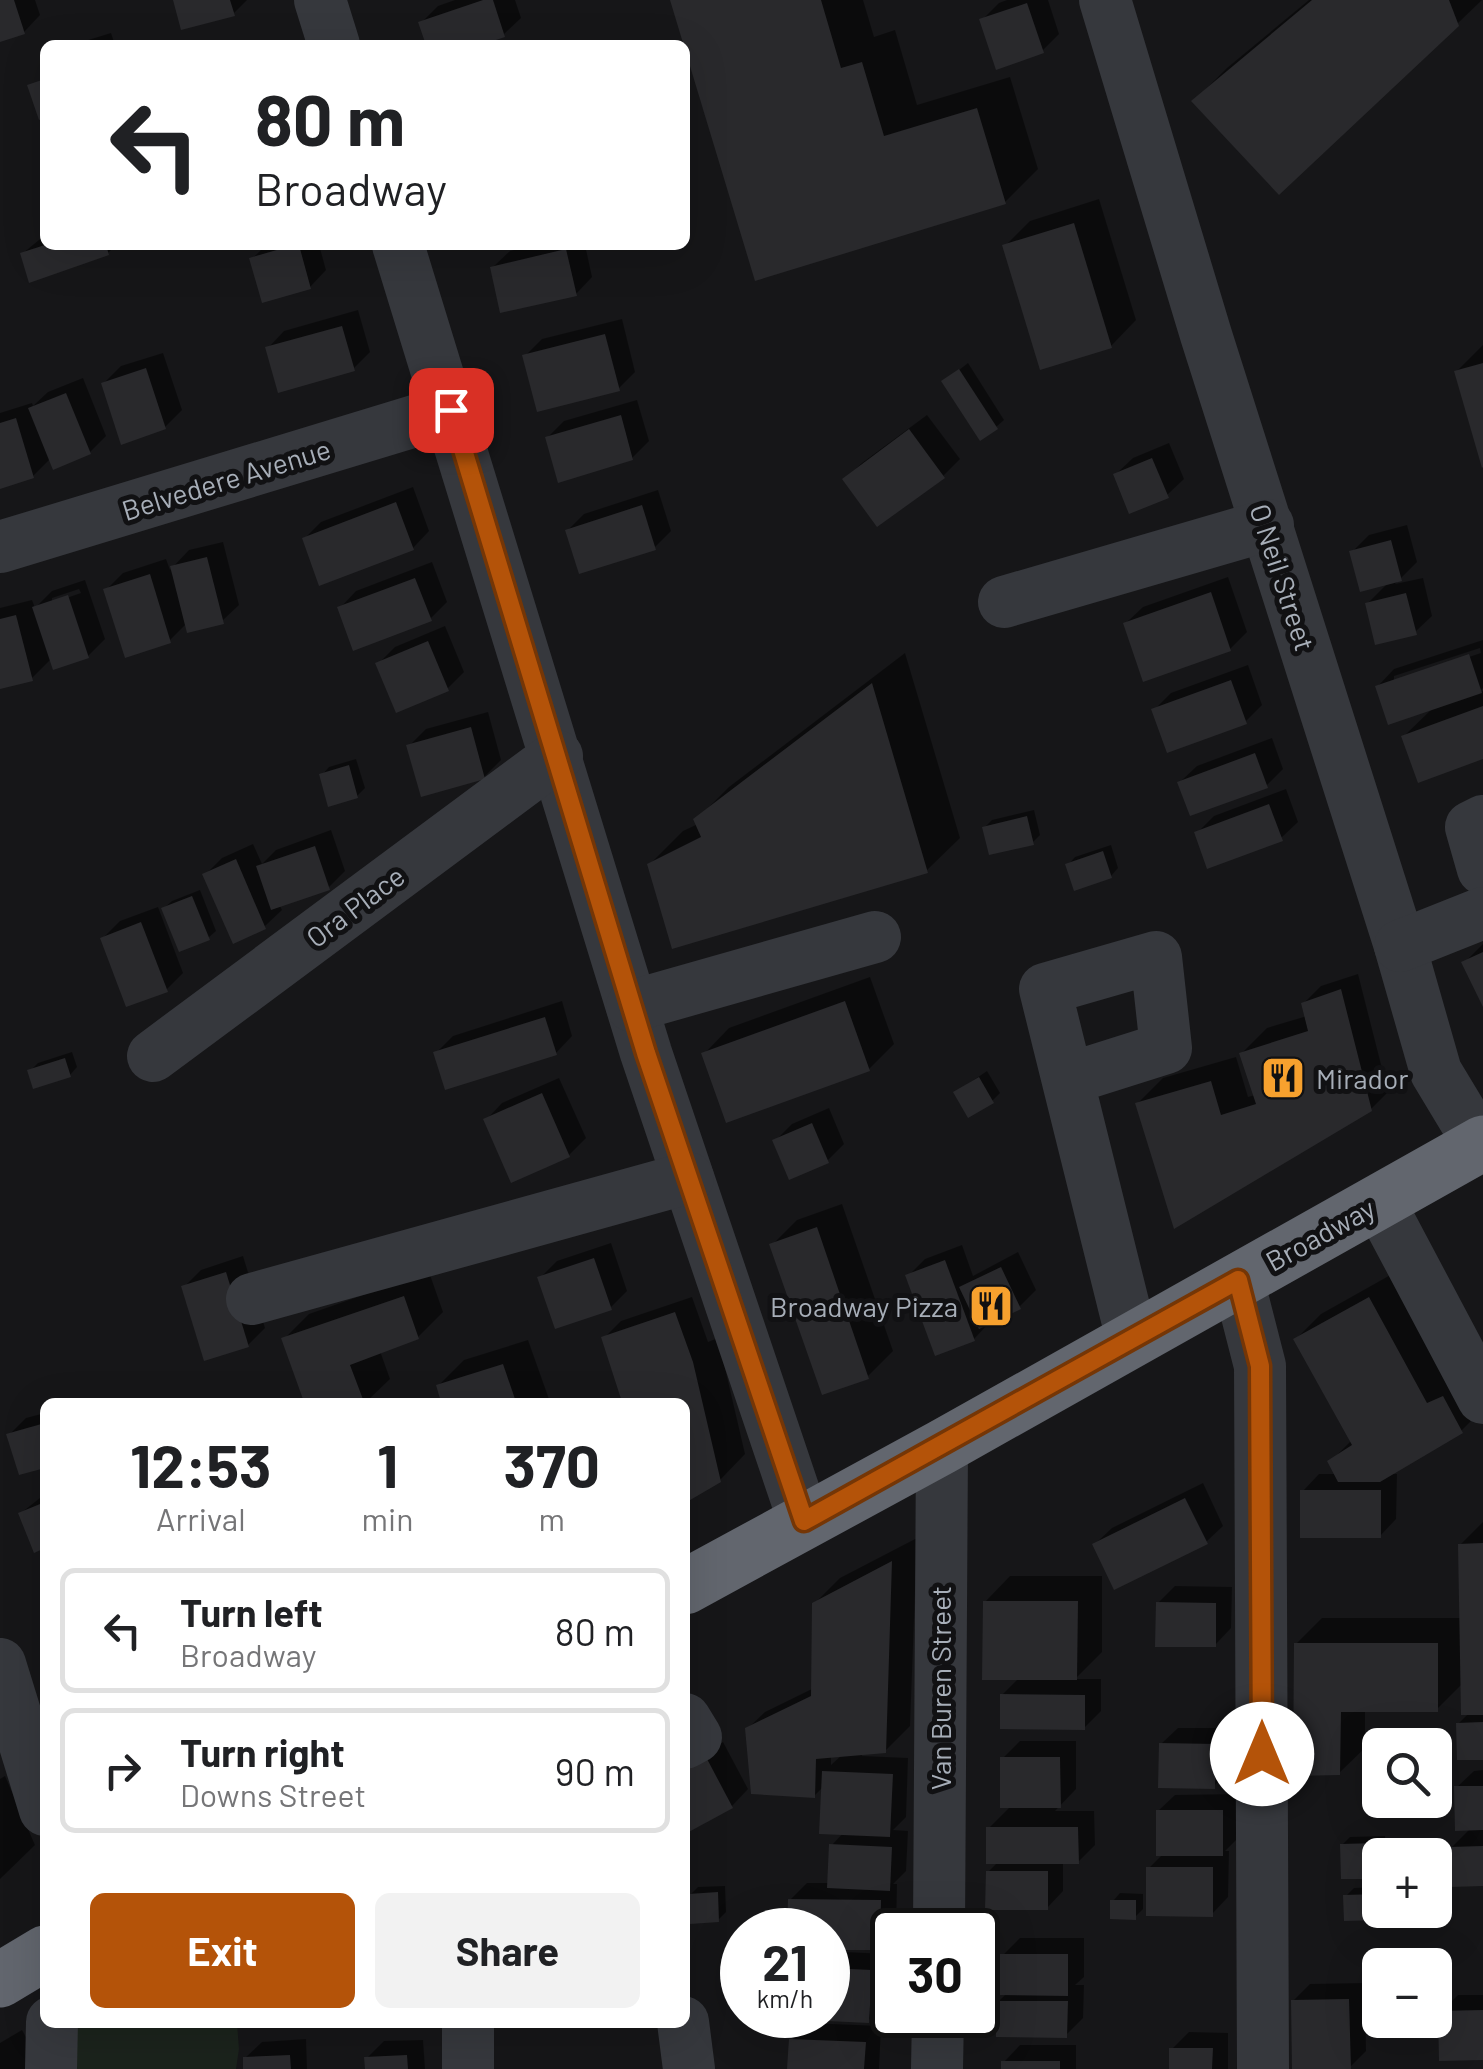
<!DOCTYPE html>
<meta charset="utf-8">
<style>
body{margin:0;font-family:Barlow,sans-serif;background:#f2f2f2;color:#202124;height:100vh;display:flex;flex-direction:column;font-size:38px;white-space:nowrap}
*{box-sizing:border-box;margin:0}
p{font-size:32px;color:#757577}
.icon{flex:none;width:55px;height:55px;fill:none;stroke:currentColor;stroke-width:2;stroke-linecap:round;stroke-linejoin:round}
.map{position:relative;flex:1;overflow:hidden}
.panel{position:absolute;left:40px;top:1398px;width:650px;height:630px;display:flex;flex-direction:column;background:#fff;border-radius:15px;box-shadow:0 10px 40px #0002}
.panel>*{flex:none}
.guide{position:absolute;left:40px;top:40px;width:650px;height:210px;border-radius:15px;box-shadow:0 10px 40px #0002;background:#fff;color:#202124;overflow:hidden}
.controls{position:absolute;left:1362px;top:1728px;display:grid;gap:20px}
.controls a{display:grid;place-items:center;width:90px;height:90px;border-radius:15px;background:#fff;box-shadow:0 10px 40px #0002;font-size:50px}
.speed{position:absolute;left:720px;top:1908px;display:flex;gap:20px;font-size:50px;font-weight:700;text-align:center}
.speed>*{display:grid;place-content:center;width:130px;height:130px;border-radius:50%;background:#fff;box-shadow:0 10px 40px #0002;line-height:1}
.speed small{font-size:25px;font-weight:400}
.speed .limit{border:5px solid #111;border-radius:15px;background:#fff;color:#111}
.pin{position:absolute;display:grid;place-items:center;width:85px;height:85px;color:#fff;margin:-42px;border-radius:20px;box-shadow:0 5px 15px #0006}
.me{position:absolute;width:110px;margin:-55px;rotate:0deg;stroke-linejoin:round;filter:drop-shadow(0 0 8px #0008)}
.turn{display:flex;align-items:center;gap:35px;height:210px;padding:0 50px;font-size:45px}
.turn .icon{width:130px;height:130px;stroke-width:2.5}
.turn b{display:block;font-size:70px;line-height:85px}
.eta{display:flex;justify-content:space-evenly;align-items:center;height:170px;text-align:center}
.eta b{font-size:60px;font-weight:700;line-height:70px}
.cta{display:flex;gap:20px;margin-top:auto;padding:20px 50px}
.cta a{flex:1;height:115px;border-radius:15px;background:#b45309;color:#fff;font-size:40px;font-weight:700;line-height:115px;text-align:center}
.cta a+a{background:#f2f2f2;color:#202124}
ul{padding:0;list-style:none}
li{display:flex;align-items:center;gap:30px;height:125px;margin:0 20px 15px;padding:0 30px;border:5px solid #e0e0e0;border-radius:15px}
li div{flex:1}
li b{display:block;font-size:38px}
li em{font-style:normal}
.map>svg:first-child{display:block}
.green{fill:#1b231c}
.shadow{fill:#0007;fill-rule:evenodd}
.building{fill:#29292c}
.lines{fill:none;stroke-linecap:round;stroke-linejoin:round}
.minor{stroke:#36383d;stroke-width:52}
.highway{stroke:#62666e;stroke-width:55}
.route-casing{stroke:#753606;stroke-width:25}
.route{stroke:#b45309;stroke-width:18}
.labels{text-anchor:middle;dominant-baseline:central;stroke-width:10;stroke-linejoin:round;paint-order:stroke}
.street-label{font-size:28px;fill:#a7aeb8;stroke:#111113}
.poi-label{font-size:28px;fill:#a7aeb8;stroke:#111113;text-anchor:start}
</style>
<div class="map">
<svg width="1483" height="2069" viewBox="0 0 1483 2069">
<rect width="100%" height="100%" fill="#161618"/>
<path class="green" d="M77 2023H237L239 2049 236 2069H76Z"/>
<g class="shadow">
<path d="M0 0H35L40 15 24 32 0 40Z"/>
<path d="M176 0H247L233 14Z"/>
<path d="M455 0H515L521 18 504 34 473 45H429L421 23 438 6Z"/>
<path d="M672 0H863L874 37 895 30 917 105 1010 77 1038 169 1005 202 757 278Z"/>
<path d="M1007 0H1048L1059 34 1042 51 982 20 999 3Z"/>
<path d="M1309 0H1482L1457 24 1194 101 1227 68Z"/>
<path d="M111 33 115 45H81L85 41Z"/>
<path d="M1099 199 1136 320 1111 346 1005 246 1030 221Z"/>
<path d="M45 235V245H116L108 253 22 254Z"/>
<path d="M266 245H319L326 270 310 287 252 259Z"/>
<path d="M534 245H585L592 277 576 294 493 267 510 251Z"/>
<path d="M358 310 370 352 353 369 268 348 284 331Z"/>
<path d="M622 319 635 372 619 388 525 356 542 339Z"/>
<path d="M1483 345V462L1456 372Z"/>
<path d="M163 353 182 410 165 427 104 383 121 366Z"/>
<path d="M968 363 1004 420 996 427 945 381Z"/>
<path d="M83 378 106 436 90 452 51 458 33 476 0 486V413L32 403 33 406 48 392Z"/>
<path d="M637 400 649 441 632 458 547 438 564 421Z"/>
<path d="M927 415 960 459 943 476 845 479 862 463Z"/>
<path d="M1169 443 1184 479 1167 495 1116 474 1133 458Z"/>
<path d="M413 487 429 531 413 548 304 539 321 522Z"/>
<path d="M658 490 671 531 654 548 568 530 584 514Z"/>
<path d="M1407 525 1417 562 1395 584 1423 578 1432 616 1415 632 1367 604 1389 582 1352 552 1369 535Z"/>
<path d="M223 542 239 605 222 621 187 623 170 640 106 590 123 573 166 559 170 570 189 550Z"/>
<path d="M432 562 447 602 430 619 340 608 356 591Z"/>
<path d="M1228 577 1247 632 1230 649 1126 623 1143 607Z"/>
<path d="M85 580 105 639 88 656 52 658 31 679 0 687V608L32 600 35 608 52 591ZM79 589 81 593 52 603V598Z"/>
<path d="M445 626 464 672 447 689 378 664 395 647Z"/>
<path d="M1483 640V688L1478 693 1483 691V757L1404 736 1434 707 1378 686 1394 669ZM1480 648 1481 653 1394 682V676Z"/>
<path d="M905 653 960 838 926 871 650 864 683 831 698 824 696 820 729 787Z"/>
<path d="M1248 665 1262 705 1246 721 1154 710 1171 693Z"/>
<path d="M488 712 501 760 484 777 409 746 426 729Z"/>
<path d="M1272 738 1283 769 1266 786 1180 782 1197 766Z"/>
<path d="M356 759 365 788 357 796 322 775 329 767Z"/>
<path d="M1286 789 1298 822 1281 838 1197 833 1214 816Z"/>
<path d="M1034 810 1040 835 1032 843 985 827 992 820Z"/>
<path d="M331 830 345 871 328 888 279 904 282 910 265 926 234 940 205 875 222 858 253 844 262 864 276 850Z"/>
<path d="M1111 845 1118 868 1111 876 1068 865 1075 857Z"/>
<path d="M200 890 216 931 208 938 164 908 172 901Z"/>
<path d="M158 907 183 973 166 990 103 938 120 921Z"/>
<path d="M1483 944V1001L1464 963Z"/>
<path d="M1358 974 1388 1092 1371 1109 1274 1165 1138 1103 1163 1078 1236 1057 1248 1097 1255 1095 1242 1053 1267 1028 1307 1016 1304 1003 1321 986Z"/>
<path d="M870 977 894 1044 869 1069 704 1054 729 1028Z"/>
<path d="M562 1001 572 1036 556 1053H436L453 1036Z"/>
<path d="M72 1052 77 1067 70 1075 30 1071 38 1063Z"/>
<path d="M987 1071 1000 1093 992 1101 956 1092Z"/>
<path d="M559 1078 586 1138 569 1155 486 1120 502 1103Z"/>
<path d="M829 1108 844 1144 827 1161 775 1141 792 1124Z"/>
<path d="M842 1204 893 1351 868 1376 772 1245 797 1220Z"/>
<path d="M611 1243 627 1291 610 1308 540 1278 557 1261Z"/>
<path d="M962 1245 973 1276 1018 1252 1036 1290 1019 1307 990 1322 974 1339 908 1276 925 1259Z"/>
<path d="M243 1256 265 1328 248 1345 184 1287 201 1270Z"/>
<path d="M429 1272 443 1312 418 1337 380 1351 390 1379 366 1402H307L284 1339 309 1314Z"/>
<path d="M1394 1273 1483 1409 1461 1431 1387 1474H1397L1396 1519 1380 1536 1303 1491 1319 1474H1337L1330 1462 1352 1440 1296 1339 1321 1314Z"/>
<path d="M692 1297 708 1342 718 1338 745 1454 720 1480 685 1500V1402H624L604 1338 621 1321Z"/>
<path d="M528 1340 550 1402H444L439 1385 464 1360Z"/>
<path d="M45 1413V1465L9 1435 26 1418Z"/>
<path d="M1203 1483 1223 1526 1206 1542 1095 1544 1112 1528Z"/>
<path d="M45 1494V1546L21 1513Z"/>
<path d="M1483 1522V1757L1458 1724 1469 1713 1463 1683 1437 1709H1365V1748L1339 1773 1296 1644 1322 1618H1462L1460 1545Z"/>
<path d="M917 1538 910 1726 885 1751 862 1753V1756L908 1758 906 1817 893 1830 908 1831 906 1871 893 1884H897L896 1930H892V1935L879 1948H845V1952L887 1954 884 2004 868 2021 790 2015H828V1930H790V1900L807 1883H830L832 1845 844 1832 824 1786 814 1796 747 1729 765 1712 814 1688V1604L840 1578ZM843 1754 831 1765V1755Z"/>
<path d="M1010 1576H1102V1652L1075 1679H1101V1711L1084 1728 1002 1695 1020 1677 985 1602Z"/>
<path d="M1175 1586 1232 1587 1231 1628 1215 1645 1158 1603Z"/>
<path d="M1178 1728H1231L1230 1769 1214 1786 1161 1744Z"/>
<path d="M1020 1741H1076V1789L1055 1811H1094L1095 1845 1078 1862H1063V1891L1047 1908 988 1872 999 1861 989 1828 1011 1806 1003 1758Z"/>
<path d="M723 1742 748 1789 732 1806 685 1832V1763Z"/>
<path d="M1483 1770V1883L1451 1848 1471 1828 1457 1787 1474 1771Z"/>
<path d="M5 1776 35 1845 0 1879V1779Z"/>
<path d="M1239 1794V1837L1225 1851H1229L1228 1897 1212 1914 1149 1868 1163 1854 1158 1811 1175 1795Z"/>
<path d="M1385 1836 1386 1855H1380L1378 1876 1342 1845 1350 1837Z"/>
<path d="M725 1886 726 1912 718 1920 690 1895 698 1887Z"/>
<path d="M1380 1887V1910H1391L1384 1917 1346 1896 1354 1888Z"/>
<path d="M1120 1893 1143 1894V1909L1135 1917 1113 1901Z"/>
<path d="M1020 1938H1084V1977L1075 1985H1084L1083 2018 1066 2035 998 2002 1007 1993 1003 1955Z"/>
<path d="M1365 1983 1366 2051 1350 2067 1293 2001 1310 1984Z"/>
<path d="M1458 1995H1483V2057L1441 2012Z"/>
<path d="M808 2023 881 2026 879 2069H790L792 2040Z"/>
<path d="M22 2030 32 2048V2069H0V2043Z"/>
<path d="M1189 2032 1228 2033V2069H1172V2049Z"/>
<path d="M306 2039 307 2069H246L245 2058 262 2042Z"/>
<path d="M423 2040 425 2069H367V2058L384 2041Z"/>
<path d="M1020 2045H1076V2069H1004V2062Z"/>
</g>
<g class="building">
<path d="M0 0H14L25 34 0 42Z"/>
<path d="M173 0H230L235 16 181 30Z"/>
<path d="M483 0H493L505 37 481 45H426L418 22Z"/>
<path d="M670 0H821L841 68 862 62 884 136 977 108 1006 204 755 281Z"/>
<path d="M1312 0H1449L1459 26 1279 195 1191 101Z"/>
<path d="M1027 3 1044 53 996 70 979 19Z"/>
<path d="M45 79V118L39 120 27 85Z"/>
<path d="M1074 223 1112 348 1040 370 1002 245Z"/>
<path d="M45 245H106L109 255 29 283 20 253Z"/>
<path d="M294 245H299L311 289 262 303 249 258Z"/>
<path d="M566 249 577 296 500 313 490 267Z"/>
<path d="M342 326 355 371 278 393 265 347Z"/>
<path d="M605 334 620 391 537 412 522 355Z"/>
<path d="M1483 363V467L1482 468 1454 371Z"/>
<path d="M146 368 166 429 121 445 101 383Z"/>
<path d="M959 369 998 429 980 441 941 381Z"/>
<path d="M66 393 91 454 53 470 28 408Z"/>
<path d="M621 415 633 460 558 483 545 437Z"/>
<path d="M16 418 34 478 0 489V423Z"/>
<path d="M909 429 945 478 877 527 842 479Z"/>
<path d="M1152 458 1169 498 1129 514 1113 474Z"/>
<path d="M396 502 414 550 319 586 302 538Z"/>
<path d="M642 505 656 550 579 574 565 530Z"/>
<path d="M1391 540 1402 581 1360 592 1349 551Z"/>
<path d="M207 557 224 624 187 633 170 566Z"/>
<path d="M150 574 171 643 125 658 103 589Z"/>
<path d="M415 578 432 621 353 651 337 607Z"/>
<path d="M1211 592 1231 651 1143 682 1123 623Z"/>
<path d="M1406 593 1417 635 1375 645 1365 603Z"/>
<path d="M68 595 89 658 53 670 32 607Z"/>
<path d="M16 615 33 681 0 689V619Z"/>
<path d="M428 641 449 691 396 713 375 663Z"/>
<path d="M1469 654 1482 693 1388 725 1375 686Z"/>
<path d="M1231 680 1247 724 1167 753 1151 709Z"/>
<path d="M872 683 928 873 672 949 647 864 701 837 693 819Z"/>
<path d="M1483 706V759L1418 783 1401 736Z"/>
<path d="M471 727 485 779 421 797 406 745Z"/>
<path d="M1255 753 1268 788 1190 816 1177 782Z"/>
<path d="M349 765 358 798 328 807 319 774Z"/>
<path d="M1269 804 1283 841 1207 869 1194 832Z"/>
<path d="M1027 816 1034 845 989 855 982 827Z"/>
<path d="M315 846 330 890 271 910 256 866Z"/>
<path d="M1103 851 1112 878 1074 891 1065 864Z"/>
<path d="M236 859 266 929 233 944 202 874Z"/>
<path d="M192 896 210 940 179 952 161 908Z"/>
<path d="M141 922 168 992 126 1007 100 938Z"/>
<path d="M1483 952V1007L1461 962Z"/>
<path d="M1341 989 1372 1111 1174 1229 1135 1103 1211 1081 1221 1115 1256 1104 1239 1053 1308 1031 1301 1003Z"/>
<path d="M845 1001 870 1071 726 1123 701 1053Z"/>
<path d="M545 1017 557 1055 445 1090 433 1052Z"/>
<path d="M65 1058 71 1077 33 1089 27 1070Z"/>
<path d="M979 1077 994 1103 968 1118 953 1092Z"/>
<path d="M542 1093 570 1157 511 1183 483 1119Z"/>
<path d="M812 1123 829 1163 789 1180 772 1140Z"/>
<path d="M817 1227 869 1379 822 1395 769 1244Z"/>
<path d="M594 1258 612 1310 555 1329 537 1277Z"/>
<path d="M945 1260 975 1341 935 1356 905 1275Z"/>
<path d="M1001 1267 1021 1309 979 1329 959 1287Z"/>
<path d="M226 1272 249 1347 204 1361 181 1286Z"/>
<path d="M404 1296 419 1339 350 1365 364 1402H304L281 1338Z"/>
<path d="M1369 1297 1427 1403 1443 1396 1463 1433 1380 1482H1338L1327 1461 1352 1445 1293 1339Z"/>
<path d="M675 1312 693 1362 721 1482 685 1503V1402H622L601 1337Z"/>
<path d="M503 1364 516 1402H441L436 1385Z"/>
<path d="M45 1423V1468L19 1475 6 1434Z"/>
<rect x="1300" y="1490" width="81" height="48"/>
<path d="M1185 1498 1208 1544 1114 1590 1092 1544Z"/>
<path d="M45 1502V1548L34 1553 18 1513Z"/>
<path d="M1483 1543V1715H1461L1458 1544Z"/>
<path d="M892 1561 886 1753 816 1759 815 1798 751 1794 745 1728 811 1696 812 1603Z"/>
<path d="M983 1601H1078L1077 1680H982Z"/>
<path d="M1156 1602 1216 1603V1647H1155Z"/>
<path d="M1294 1643H1438V1712H1341L1340 1775 1293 1776Z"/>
<path d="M1000 1694 1085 1695V1730L1000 1729Z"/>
<path d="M1483 1722V1760H1457L1456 1723Z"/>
<path d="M1159 1743 1216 1744 1215 1789 1158 1788Z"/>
<path d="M706 1757 733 1808 685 1834V1768Z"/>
<path d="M1000 1757H1060L1061 1808H1000Z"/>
<path d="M822 1771 893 1774 890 1837 819 1834Z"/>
<path d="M1454 1786H1483V1830L1455 1831Z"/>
<rect x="1156" y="1810" width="67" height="46"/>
<path d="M986 1827H1078L1079 1864H986Z"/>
<path d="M1379 1843V1879H1341L1340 1844Z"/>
<path d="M829 1844 892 1847 890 1891 827 1888Z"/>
<path d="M1483 1846V1886L1450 1887 1449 1847Z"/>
<path d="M1146 1867H1213V1917L1146 1916Z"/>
<path d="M986 1871H1048V1910H985Z"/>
<path d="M718 1892 719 1922 690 1924 688 1894Z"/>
<path d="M1380 1894V1910H1385V1920L1344 1921 1343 1895Z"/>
<path d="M788 1899 881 1900 880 1950H828V1930H787Z"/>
<path d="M1110 1900H1136V1920L1110 1919Z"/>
<path d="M1000 1954H1068V1996L1000 1995Z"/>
<path d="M828 1968 872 1970 869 2023 787 2019V2015H828Z"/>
<path d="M1349 1999 1351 2069H1292L1291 2000Z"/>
<path d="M996 2001H1068L1067 2038 996 2037Z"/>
<path d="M1483 2010V2060L1439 2061 1438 2011Z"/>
<path d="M789 2039 866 2042 864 2069H787Z"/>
<path d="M1169 2048H1213L1212 2069H1169Z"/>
<path d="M290 2055 291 2069H243V2057Z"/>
<path d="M407 2055 408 2069H365L364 2057Z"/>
<rect x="1001" y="2061" width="59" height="8"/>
</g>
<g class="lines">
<g class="minor">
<path d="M320 0 334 45"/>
<path d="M1105 0 1206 335 1400 946 1436 1072 1480 1145"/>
<path d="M398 245 646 1053 804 1521"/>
<path d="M0 547 451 410"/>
<path d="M1004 602 1268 525"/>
<path d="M1483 821 1471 827 1483 869"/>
<path d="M1400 946 1483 913"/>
<path d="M632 1006 875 937"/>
<path d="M153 1056 557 756"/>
<path d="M1068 1079 1166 1048 1156 957 1045 989 1132 1339"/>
<path d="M1379 1202 1483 1398"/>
<path d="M1238 1280 1260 1366 1263 2069"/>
<path d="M252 1299 688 1178"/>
<path d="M0 1664 45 1810"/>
<path d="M685 1719 696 1737 685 1743"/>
<path d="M939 1930 942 1447"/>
<path d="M468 2022V2069"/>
<path d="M683 2022 689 2069"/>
<path d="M51 2069 52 2022"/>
<path d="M937 2069 938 2015"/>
</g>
<g class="highway">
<path d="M685 1587 942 1447 1483 1143"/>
<path d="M0 1980 45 1953"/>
</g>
</g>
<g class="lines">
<defs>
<path id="route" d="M451 410 646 1053 804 1521 1238 1280 1260 1366 1262 1754"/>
</defs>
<use href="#route" class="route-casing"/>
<use href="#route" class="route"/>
</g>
<defs>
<symbol id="restaurant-square" viewBox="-11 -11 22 22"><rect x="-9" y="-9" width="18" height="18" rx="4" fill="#f7a12e" stroke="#111113"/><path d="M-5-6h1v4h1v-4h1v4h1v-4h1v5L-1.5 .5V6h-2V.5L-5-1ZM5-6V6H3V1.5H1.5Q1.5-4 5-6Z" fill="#111"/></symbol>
</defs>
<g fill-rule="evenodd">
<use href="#restaurant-square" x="1258" y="1053" width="50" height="50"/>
<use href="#restaurant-square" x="966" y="1281" width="50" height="50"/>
</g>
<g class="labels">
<g class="street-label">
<text transform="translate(226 479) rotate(-17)">Belvedere Avenue</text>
<text transform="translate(1283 577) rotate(72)">O Neil Street</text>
<text transform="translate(355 906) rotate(-37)">Ora Place</text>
<text transform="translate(1320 1234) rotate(-29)">Broadway</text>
<text transform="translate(940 1688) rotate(-90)">Van Buren Street</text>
</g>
<g class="poi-label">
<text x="1316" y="1078">Mirador</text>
<text x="958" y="1306" text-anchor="end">Broadway Pizza</text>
</g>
</g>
</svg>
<div class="controls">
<a><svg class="icon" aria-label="search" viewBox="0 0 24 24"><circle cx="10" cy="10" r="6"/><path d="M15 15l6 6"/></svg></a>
<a>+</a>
<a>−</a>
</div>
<div class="speed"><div>21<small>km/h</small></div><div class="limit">30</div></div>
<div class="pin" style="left:451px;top:410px;background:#d93025"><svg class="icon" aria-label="arrive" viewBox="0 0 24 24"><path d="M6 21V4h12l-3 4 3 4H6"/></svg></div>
<svg class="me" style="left:1262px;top:1754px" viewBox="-20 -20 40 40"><circle r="19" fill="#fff"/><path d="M0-13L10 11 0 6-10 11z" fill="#b45309"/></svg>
<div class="guide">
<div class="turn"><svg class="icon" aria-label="left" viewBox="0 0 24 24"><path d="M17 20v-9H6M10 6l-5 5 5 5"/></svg><div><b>80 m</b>Broadway</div></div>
</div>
<section class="panel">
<div class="eta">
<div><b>12:53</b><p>Arrival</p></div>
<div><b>1</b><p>min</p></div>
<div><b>370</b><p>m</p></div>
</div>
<ul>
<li><svg class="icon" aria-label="left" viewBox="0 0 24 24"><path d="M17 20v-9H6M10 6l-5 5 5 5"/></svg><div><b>Turn left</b><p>Broadway</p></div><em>80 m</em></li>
<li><svg class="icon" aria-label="right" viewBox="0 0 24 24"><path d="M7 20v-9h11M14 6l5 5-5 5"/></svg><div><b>Turn right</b><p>Downs Street</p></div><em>90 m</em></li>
</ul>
<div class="cta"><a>Exit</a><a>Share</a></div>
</section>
</div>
